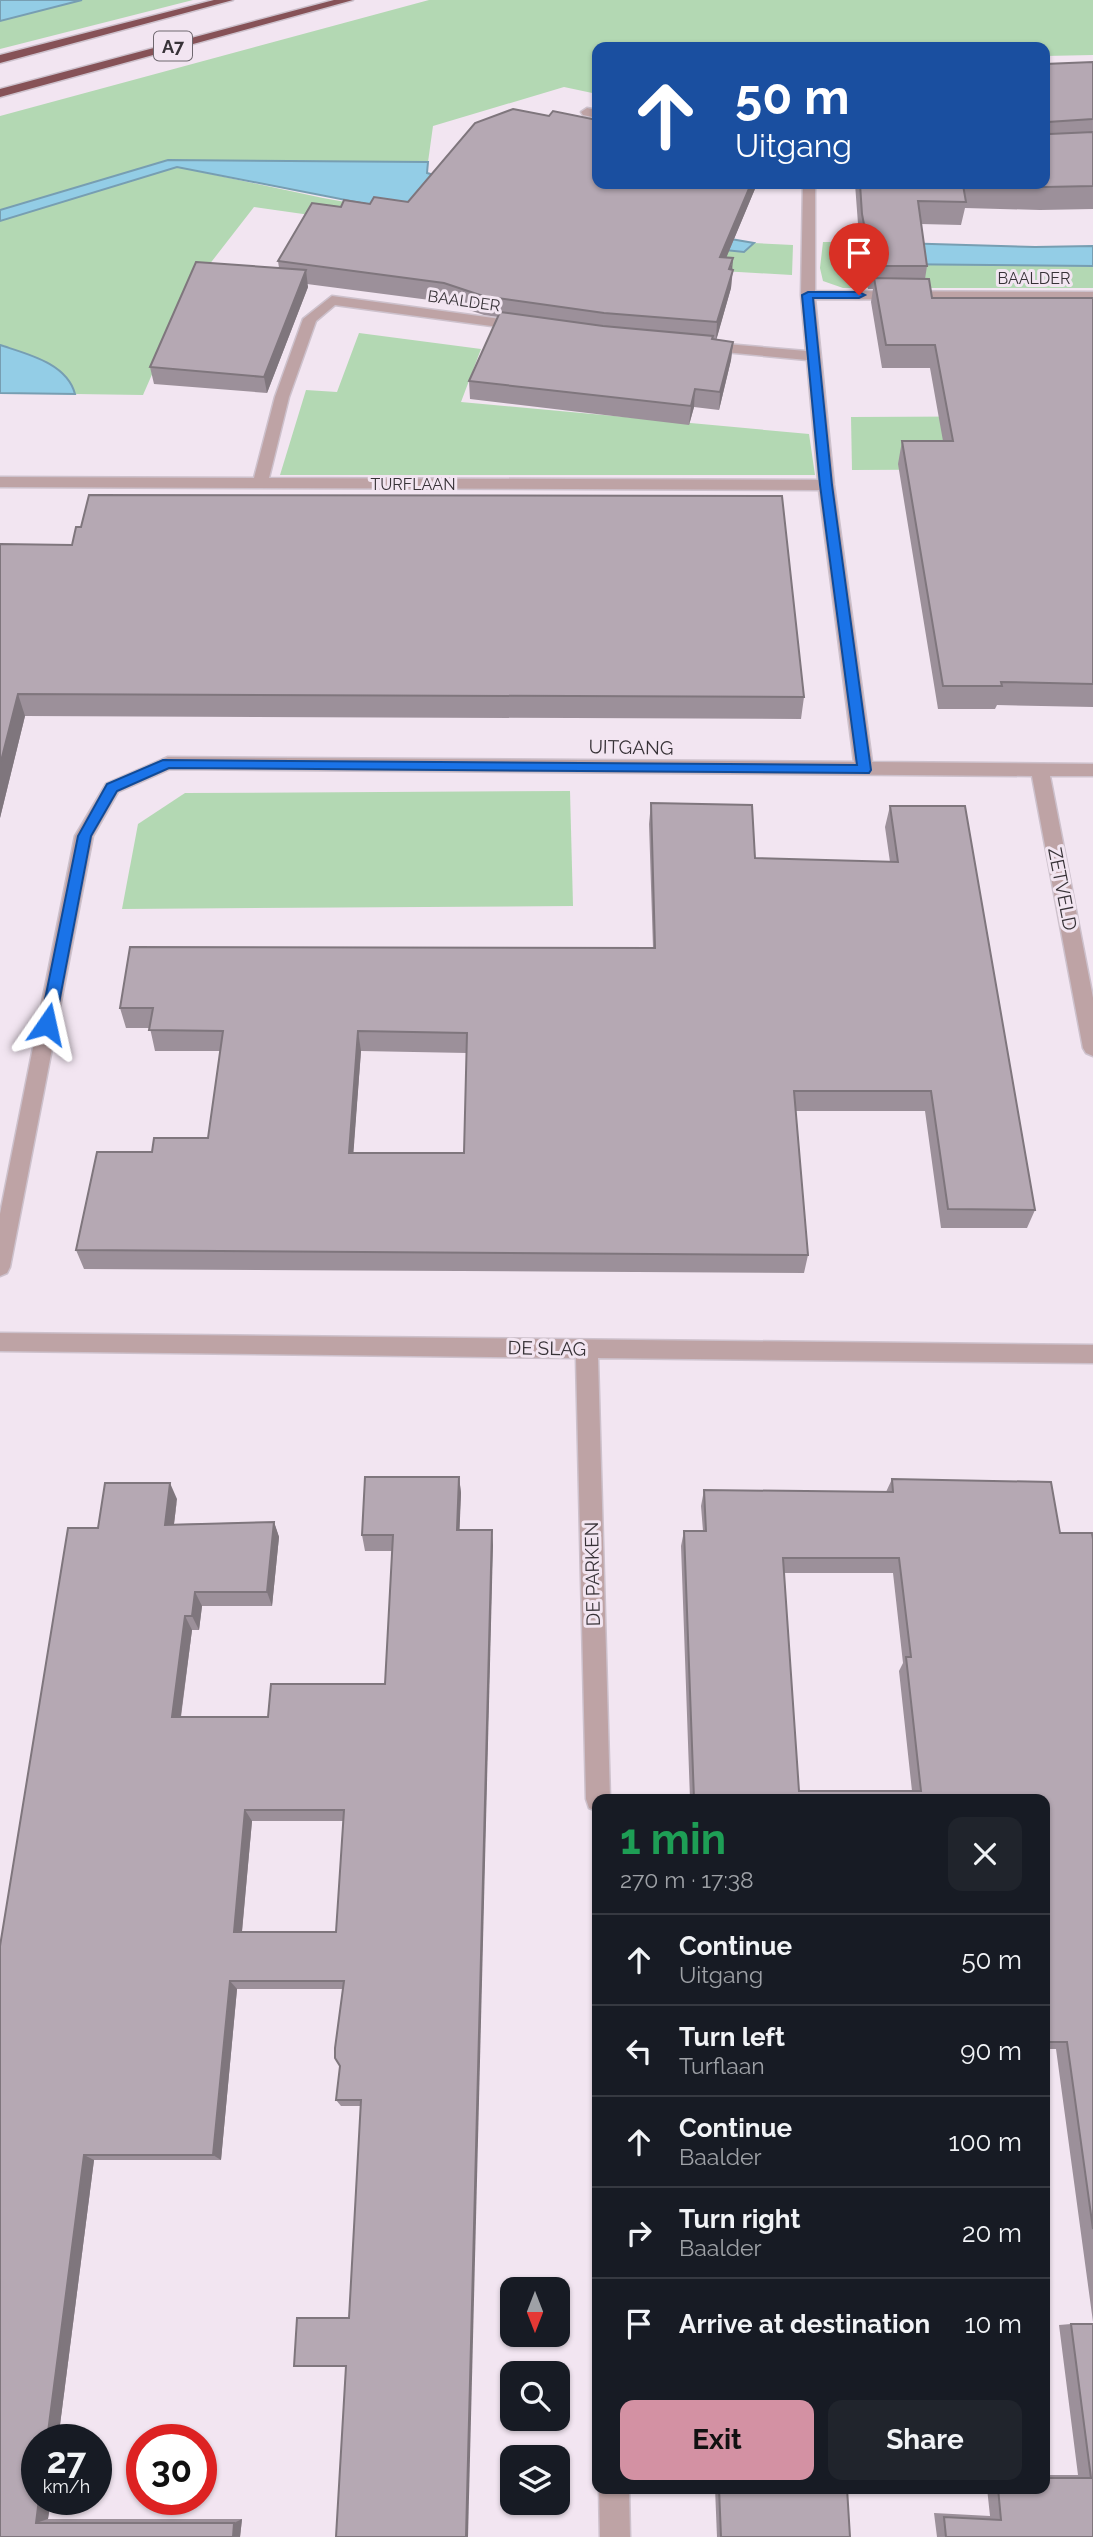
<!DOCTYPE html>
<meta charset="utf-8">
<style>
body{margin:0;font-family:Raleway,sans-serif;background:#20242c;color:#f1f3f6;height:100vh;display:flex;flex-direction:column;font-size:26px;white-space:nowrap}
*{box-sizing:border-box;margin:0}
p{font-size:23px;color:#9ea1a6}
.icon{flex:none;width:38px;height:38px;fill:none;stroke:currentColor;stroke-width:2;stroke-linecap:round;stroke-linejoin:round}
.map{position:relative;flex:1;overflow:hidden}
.sheet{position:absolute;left:592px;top:1794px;width:458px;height:700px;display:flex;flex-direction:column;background:#171b24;border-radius:14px;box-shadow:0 2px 5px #0004}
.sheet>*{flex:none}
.hud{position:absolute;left:592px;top:42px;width:458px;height:147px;border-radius:14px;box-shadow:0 2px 5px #0004;background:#1a4fa0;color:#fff;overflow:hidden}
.needle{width:46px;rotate:180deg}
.buttons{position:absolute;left:500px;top:2277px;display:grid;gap:14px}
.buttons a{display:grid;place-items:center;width:70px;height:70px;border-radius:14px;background:#171b24;box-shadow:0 2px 5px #0004;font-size:35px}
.speed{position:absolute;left:21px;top:2424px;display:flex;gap:14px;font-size:35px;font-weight:700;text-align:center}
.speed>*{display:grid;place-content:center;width:91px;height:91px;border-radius:50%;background:#171b24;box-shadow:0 2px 5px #0004;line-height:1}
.speed small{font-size:18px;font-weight:400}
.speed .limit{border:10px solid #d22;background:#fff;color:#111}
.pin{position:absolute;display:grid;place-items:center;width:60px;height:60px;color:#fff;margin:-72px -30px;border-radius:50% 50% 50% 0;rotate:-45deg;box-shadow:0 0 7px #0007}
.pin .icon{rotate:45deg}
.me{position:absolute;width:77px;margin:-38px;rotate:11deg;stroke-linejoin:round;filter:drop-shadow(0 0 5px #0008)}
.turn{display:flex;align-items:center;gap:24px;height:147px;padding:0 28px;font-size:32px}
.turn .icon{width:91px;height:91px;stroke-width:2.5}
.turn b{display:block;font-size:49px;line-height:60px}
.round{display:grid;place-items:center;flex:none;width:74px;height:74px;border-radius:14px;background:#20242c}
.head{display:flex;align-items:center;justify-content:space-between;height:119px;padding:0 28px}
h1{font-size:42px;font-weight:700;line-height:52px;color:#1e9e55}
.cta{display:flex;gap:14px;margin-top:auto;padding:14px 28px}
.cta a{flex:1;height:80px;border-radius:14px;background:#d391a3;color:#111;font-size:28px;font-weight:700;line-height:80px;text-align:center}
.cta a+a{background:#20242c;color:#f1f3f6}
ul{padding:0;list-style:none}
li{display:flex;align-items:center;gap:21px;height:91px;padding:0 28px;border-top:2px solid #363941}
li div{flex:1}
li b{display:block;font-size:26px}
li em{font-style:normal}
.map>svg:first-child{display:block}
.green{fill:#b3d8b3}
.water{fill:#93cde6;stroke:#779eb2;stroke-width:2}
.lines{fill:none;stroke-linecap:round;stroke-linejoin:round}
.street-casing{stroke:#cdc1cc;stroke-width:3}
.highway-casing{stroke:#cdc1cc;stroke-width:3}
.street{fill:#bea3a5;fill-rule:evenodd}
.highway{fill:#865257;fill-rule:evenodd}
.wall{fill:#9c909a;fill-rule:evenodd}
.shaded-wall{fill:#7f767d}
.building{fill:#b5a8b3;stroke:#7f767d;stroke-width:2;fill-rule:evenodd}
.route{fill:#1a73e8;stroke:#114b97;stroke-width:2}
.labels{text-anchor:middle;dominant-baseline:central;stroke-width:6;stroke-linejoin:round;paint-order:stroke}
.far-street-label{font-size:16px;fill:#373237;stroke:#f2e5f1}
.shield{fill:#f2e5f1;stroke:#6f686f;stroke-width:2}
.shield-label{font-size:18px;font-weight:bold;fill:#373237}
.street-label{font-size:19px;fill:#373237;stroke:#f2e5f1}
</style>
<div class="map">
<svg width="1093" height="2537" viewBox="0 0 1093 2537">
<rect width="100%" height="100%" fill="#f2e5f1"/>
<g class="green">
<path d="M82 0H193L0 49V21Z"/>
<path d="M429 0H1093V55L1045 56V47H597V94L564 87 433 126 428 162 196 160 178 167 323 198 463 223 744 252 754 243 793 245 792 275 688 269 254 207 188 292 143 395 75 394C67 363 27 354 0 345V116Z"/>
<path d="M823 242H863L884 264 1093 266V288H843L823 281 820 268Z"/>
<path d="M359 333 481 349 461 402 809 434 815 475H280L306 390 337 392Z"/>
<path d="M1093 416V469L852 470 851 417Z"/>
<path d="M570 791 573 906 122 909 138 824 185 793Z"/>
</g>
<g class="water">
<path d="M0 0H82L0 21Z"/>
<path d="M168 160 428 162 427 173C535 204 643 224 754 243L744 252 463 223 177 167 0 221V210Z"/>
<path d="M863 242 1035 247 1093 246V266L884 264 860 258 856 248Z"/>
<path d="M0 345C27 354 67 363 75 394L0 393Z"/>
</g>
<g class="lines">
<defs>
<g id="street">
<path d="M587 108 597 110V118L583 115 581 112Z"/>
<path d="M803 184H815V291L1093 292V300L815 299 834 485 872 762 1093 764V776H1050L1093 998V1056L1086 1053 1083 1048 1032 776 170 769 118 792 93 836 10 1267 7 1273 0 1276V1214L75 836 106 784 168 757 854 762 819 490 0 487V477L254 478 275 397 303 319 332 296 522 322 529 326 522 330 335 305 316 321 289 397 269 478 818 480 807 360 703 350 696 346 703 342 806 351 801 295Z"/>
<path d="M0 1333 1093 1345V1363L598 1358 610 1799H597V1811L589 1808 586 1799 576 1358 0 1351Z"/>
<path d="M599 2488H629L630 2537H600Z"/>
</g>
<g id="highway">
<path d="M214 0H233L0 63V55Z"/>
<path d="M334 0H353L0 97V89Z"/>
</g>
</defs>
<use href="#street" class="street-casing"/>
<use href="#highway" class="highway-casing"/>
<use href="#street" class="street"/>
<use href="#highway" class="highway"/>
</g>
<g class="wall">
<path d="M1093 62V209L1040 210 965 208 961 225 921 224 927 266 925 279 932 298H1093V707L997 705 995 709H938L898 464 902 441H943L930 368H882L871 302 873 289H868L859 237 855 184H1045V64Z"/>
<path d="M549 116 597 184H757L726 258 733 270 731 288 716 340 733 342 731 360 719 410 694 407 689 425 470 399 469 381 498 317 484 315 445 302 307 284 308 287 267 393 154 384 150 367 279 268 278 261 341 207 370 204 408 202Z"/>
<path d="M0 544 804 697 801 719 25 716 0 818Z"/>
<path d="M651 803 755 858 890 862 885 827 890 806 1035 1210 1027 1228H941L925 1111H796L808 1255 804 1273 84 1269 76 1250 152 1152 208 1138 221 1051H155L150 1028H126L120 1008 653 948 649 824ZM361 1051 467 1053 464 1153H353Z"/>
<path d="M459 1477 461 1493 459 1530 493 1545 349 2318 361 2106H341L336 2100 340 2066 343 1989H237L221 2160H94L48 2519H242L240 2537H0L177 1499 174 1524 274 1522 279 1537 272 1606H202L199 1630H192L181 1717H268L385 1684 392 1551H365L362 1535ZM252 1821H343L336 1932H242Z"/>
<path d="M892 1479 1060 1533 1093 1539V2322L1056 2049H1045V1799H690L681 1546 684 1531H703L701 1506 704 1490 886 1492ZM784 1573H893L903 1663 899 1671 912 1791H799Z"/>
<path d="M1071 2324H1093V2537H937L934 2513 990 2516 987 2488H1045V2475H1078L1059 2325Z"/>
<path d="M715 2488H847L850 2537H717Z"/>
</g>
<g class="shaded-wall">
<path d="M751 184H757L719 275 720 257Z"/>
<path d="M733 258 731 288 716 341 717 322Z"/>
<path d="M306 270 308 287 267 393 264 377Z"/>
<path d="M733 342 731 360 719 410 720 392Z"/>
<path d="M695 389 694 407 689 425 691 406Z"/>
<path d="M18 694 25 716 0 818V765Z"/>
<path d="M358 1031 361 1051 352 1172 349 1153Z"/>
<path d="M459 1477 461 1493 459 1545 457 1530Z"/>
<path d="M170 1483 177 1499 172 1540 165 1525Z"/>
<path d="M274 1522 279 1537 272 1606 267 1592Z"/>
<path d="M492 1530 493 1545 468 2537H466Z"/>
<path d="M195 1592 202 1606 199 1630 192 1616Z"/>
<path d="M185 1616 192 1630 179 1729 172 1717Z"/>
<path d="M245 1810 252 1821 241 1941 234 1932Z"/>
<path d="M230 1981 237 1989 221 2160 213 2155Z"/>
<path d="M84 2155 94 2160 58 2440H47Z"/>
<path d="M39 2499H51L48 2519 36 2523Z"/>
<path d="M242 2519 240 2537H233L234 2523Z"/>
</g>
<g class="building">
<path d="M1093 62V119L1048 122 1047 131 1050 134 1093 132V186L1045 187 963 185 966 202 918 201 927 266H872L862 214 860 184H1045V64Z"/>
<path d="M513 109 549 116 553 111 597 120V184H751L720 257 733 258 729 269 733 270 717 322 604 313 483 296 444 283 278 261 312 203 341 207 344 200 370 204 374 197 408 202 475 123Z"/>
<path d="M196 262 306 270 264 377 150 367Z"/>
<path d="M874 278 929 279 932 298H1093V684L1001 682 1002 686H943L902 441H953L935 345H886Z"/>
<path d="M500 312 603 326 713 336 712 339 733 342 720 392 695 389 691 406 469 381Z"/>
<path d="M89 495 782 496 804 697 18 694 0 765V544L72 545 76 527H81Z"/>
<path d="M651 803 752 805 755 858 898 862 890 806H965L1035 1210 948 1209 931 1091H794L808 1255 76 1250 97 1152H152L154 1138H208L223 1031 149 1030 153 1008H120L130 947 655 948ZM358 1031 467 1033 464 1153H349Z"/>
<path d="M365 1477H459L457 1530H492L466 2537H336L346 2366H294L297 2318H349L361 2100H336L340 2066 335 2058V2048L344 1981H230L213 2155H84L47 2440H37V2499H39L36 2523H234L233 2537H0V1946L68 1528H98L105 1483H170L165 1525 274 1522 267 1592H195L192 1616H185L172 1717H268L271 1684H385L393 1535H362ZM245 1810H344L336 1932H234Z"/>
<path d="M892 1479 1051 1482 1060 1533H1092L1093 1539V2229L1067 2042H1045V1799H694L684 1531H706L704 1490 893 1492ZM783 1558H899L911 1657H906L921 1791H799Z"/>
<path d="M1071 2324H1093V2537H946L944 2517 1001 2520 998 2488H1045V2478H1091Z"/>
<path d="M719 2488H847L850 2537H721Z"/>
</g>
<path class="route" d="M808 292H859L865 295 859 298H813L832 485 871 770 869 773 169 768 117 791 91 836 55 1024 47 1030 42 1028 40 1024 78 836 107 784 163 760 857 765 820 485 802 295Z"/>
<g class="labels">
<g class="far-street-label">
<text x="1034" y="278">BAALDER</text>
<text transform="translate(464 301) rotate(8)">BAALDER</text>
<text x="413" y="484">TURFLAAN</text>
</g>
<rect class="shield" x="154" y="31.5" width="38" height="29" rx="5"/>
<g class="shield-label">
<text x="173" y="46">A7</text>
</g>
<g class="street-label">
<text transform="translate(631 747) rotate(1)">UITGANG</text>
<text transform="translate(1063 889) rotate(79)">ZETVELD</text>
<text transform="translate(547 1348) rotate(1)">DE SLAG</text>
<text transform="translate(592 1574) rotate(-91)">DE PARKEN</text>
</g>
</g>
</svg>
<div class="buttons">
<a><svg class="needle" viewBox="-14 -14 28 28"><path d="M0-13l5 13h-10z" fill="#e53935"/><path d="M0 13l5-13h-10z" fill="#9ea1a6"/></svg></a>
<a><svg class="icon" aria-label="search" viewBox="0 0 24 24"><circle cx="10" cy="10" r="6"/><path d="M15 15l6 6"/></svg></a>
<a><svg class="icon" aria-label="layers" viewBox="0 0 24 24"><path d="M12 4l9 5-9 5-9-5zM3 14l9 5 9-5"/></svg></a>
</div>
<div class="speed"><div>27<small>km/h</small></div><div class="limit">30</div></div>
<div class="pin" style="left:859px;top:295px;background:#d93025"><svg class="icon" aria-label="arrive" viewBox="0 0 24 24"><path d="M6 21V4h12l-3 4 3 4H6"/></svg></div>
<svg class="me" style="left:47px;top:1024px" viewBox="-20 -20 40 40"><path d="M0-17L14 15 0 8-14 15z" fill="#1a73e8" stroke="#fff" stroke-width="4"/></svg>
<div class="hud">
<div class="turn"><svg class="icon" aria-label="ahead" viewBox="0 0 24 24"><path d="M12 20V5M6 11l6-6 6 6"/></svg><div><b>50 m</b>Uitgang</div></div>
</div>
<section class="sheet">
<div class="head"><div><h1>1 min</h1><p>270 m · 17:38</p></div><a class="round"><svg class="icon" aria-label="close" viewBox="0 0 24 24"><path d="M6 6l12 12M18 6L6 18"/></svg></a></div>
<ul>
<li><svg class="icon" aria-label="ahead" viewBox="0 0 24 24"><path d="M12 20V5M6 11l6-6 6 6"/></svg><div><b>Continue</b><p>Uitgang</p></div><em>50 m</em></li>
<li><svg class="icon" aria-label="left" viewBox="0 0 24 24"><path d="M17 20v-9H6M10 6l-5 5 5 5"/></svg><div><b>Turn left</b><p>Turflaan</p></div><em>90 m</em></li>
<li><svg class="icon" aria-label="ahead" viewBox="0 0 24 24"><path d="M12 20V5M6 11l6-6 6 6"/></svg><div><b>Continue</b><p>Baalder</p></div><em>100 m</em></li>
<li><svg class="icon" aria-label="right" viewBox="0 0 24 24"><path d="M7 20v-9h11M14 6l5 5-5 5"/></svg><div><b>Turn right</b><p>Baalder</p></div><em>20 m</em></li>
<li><svg class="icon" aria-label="arrive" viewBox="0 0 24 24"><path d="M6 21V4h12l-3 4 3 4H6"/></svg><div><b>Arrive at destination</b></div><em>10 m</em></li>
</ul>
<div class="cta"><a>Exit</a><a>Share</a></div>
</section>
</div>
